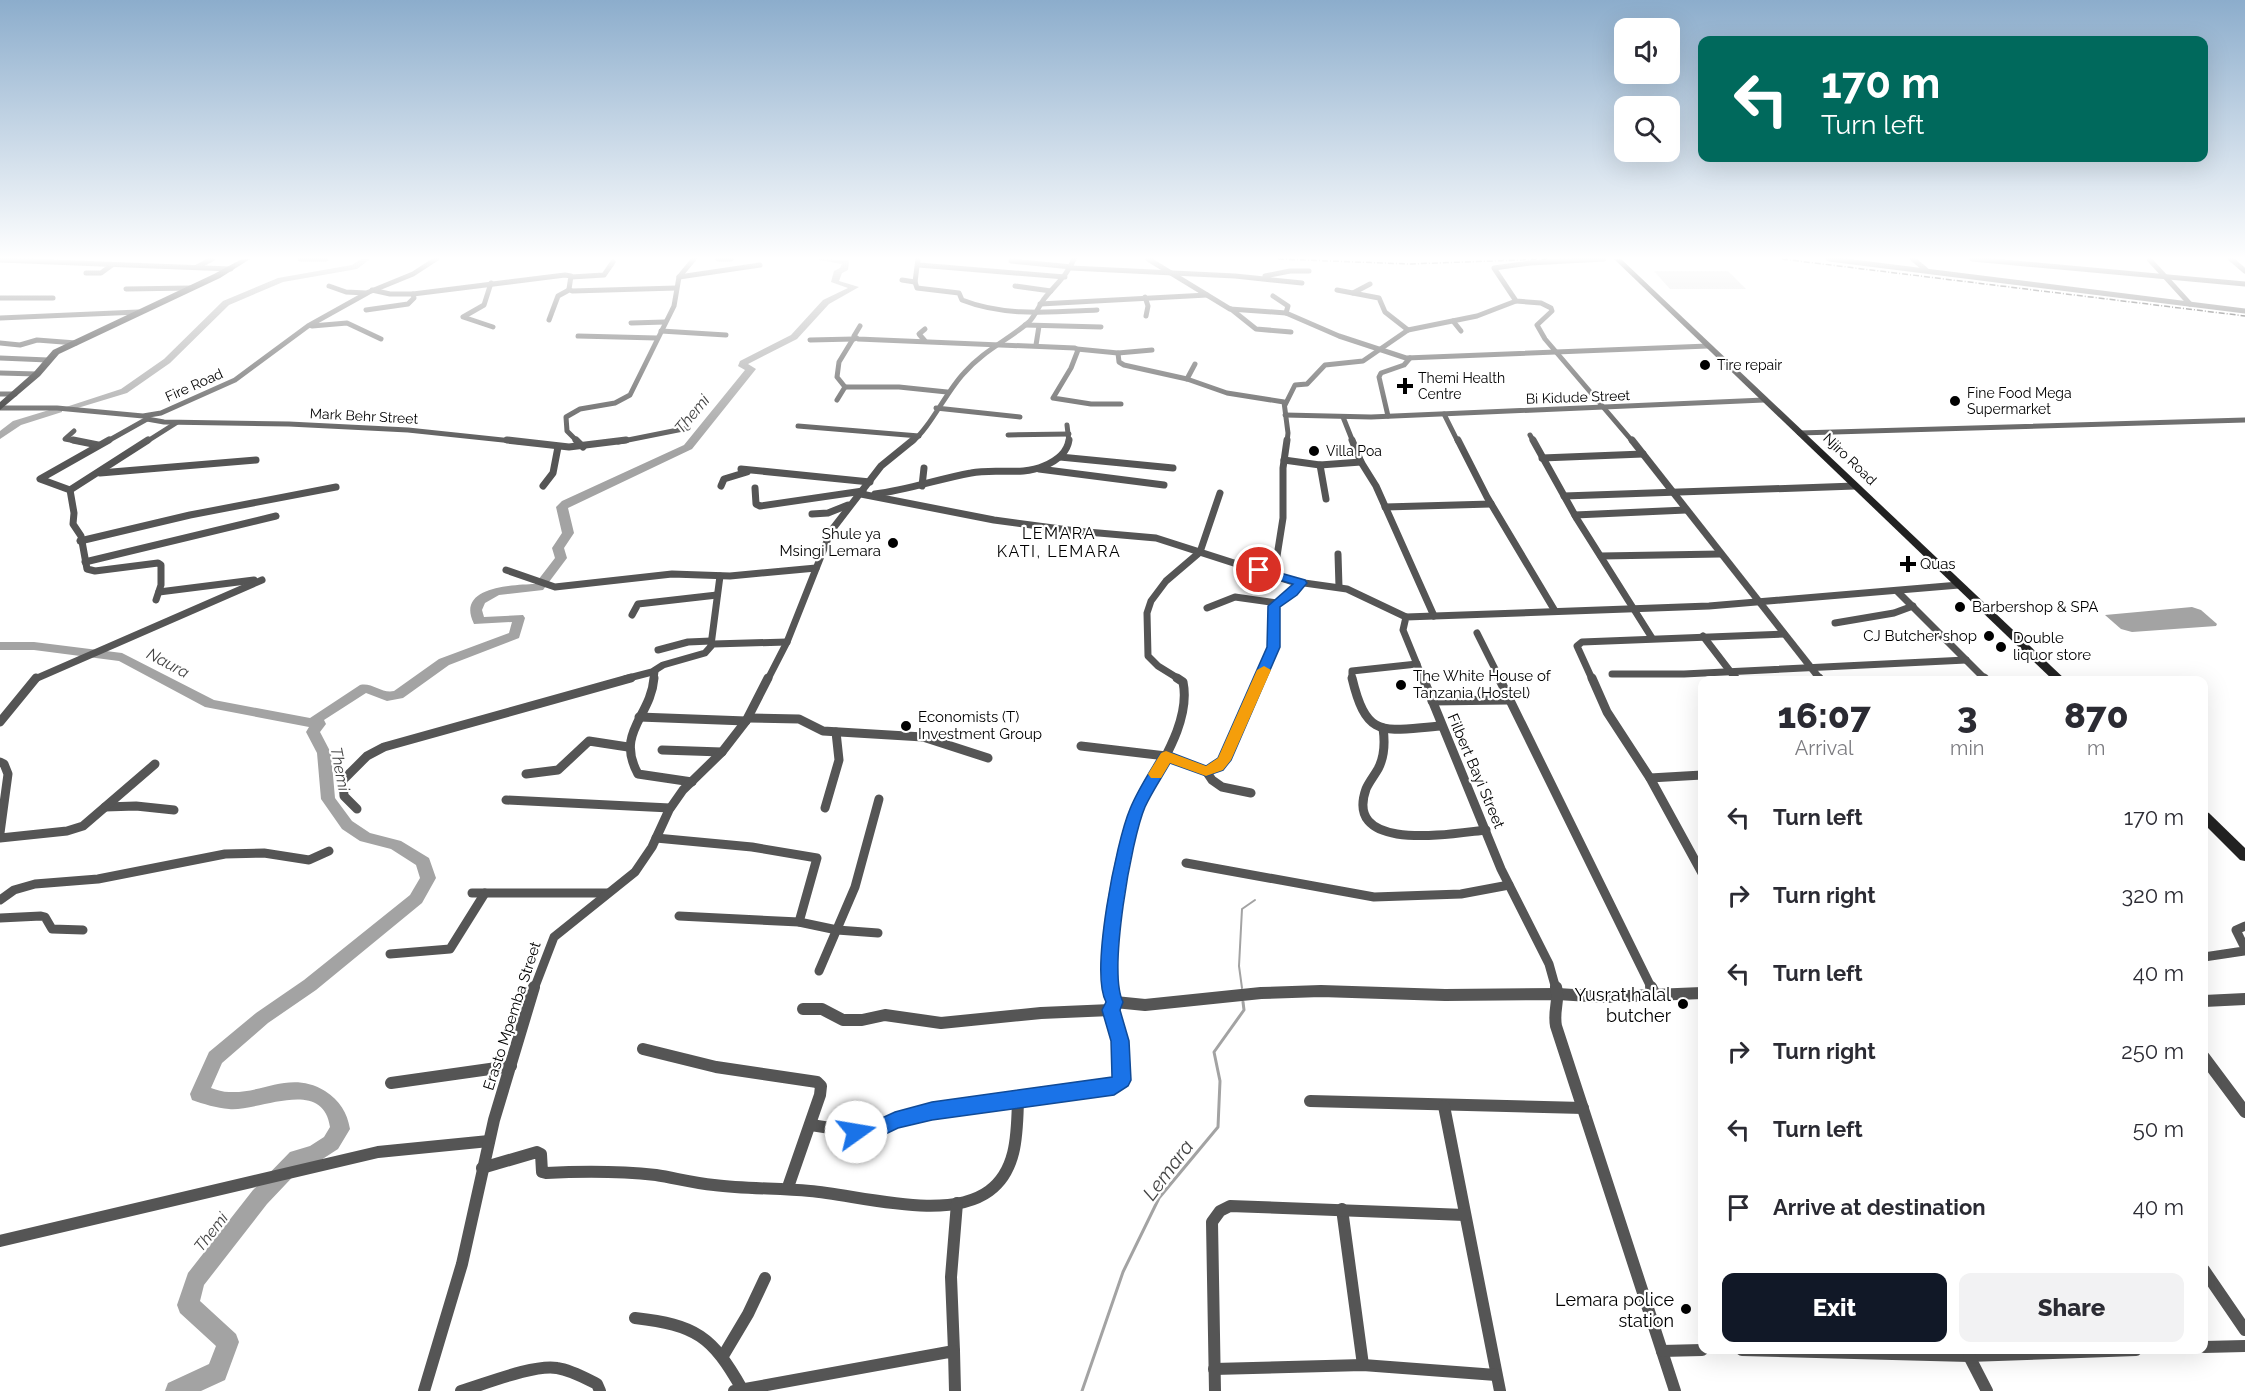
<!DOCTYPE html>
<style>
body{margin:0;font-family:Raleway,sans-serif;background:#f2f2f3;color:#2b2b33;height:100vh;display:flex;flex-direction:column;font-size:22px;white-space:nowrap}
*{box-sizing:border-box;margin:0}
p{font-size:20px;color:#7c7c81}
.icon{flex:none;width:33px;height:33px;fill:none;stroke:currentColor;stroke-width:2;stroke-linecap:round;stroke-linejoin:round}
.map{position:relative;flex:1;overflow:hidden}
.side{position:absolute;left:1698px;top:676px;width:510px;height:678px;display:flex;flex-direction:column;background:#fff;border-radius:12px;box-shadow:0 6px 24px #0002}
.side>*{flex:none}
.guide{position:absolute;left:1698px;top:36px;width:510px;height:126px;border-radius:12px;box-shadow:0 6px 24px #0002;background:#00695c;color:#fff;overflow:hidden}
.tools{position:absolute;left:1614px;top:18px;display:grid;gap:12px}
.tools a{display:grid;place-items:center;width:66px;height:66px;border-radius:12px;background:#fff;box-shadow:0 6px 24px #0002;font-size:30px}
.pin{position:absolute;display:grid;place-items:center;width:51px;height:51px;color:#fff;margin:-26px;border:3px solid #fff;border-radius:50%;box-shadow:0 2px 6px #0007}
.me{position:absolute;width:66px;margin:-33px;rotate:77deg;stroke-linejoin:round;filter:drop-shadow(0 0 4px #0008)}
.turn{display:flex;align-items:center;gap:21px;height:126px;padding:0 24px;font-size:27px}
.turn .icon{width:78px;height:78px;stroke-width:2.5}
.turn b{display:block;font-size:42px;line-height:51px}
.eta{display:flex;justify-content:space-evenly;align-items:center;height:102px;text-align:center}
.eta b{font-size:36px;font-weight:800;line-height:42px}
.action{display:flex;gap:12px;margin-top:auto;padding:12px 24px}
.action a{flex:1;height:69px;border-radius:12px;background:#111827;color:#fff;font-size:24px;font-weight:800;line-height:69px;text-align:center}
.action a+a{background:#f2f2f3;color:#2b2b33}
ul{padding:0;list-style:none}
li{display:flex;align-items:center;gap:18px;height:78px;padding:0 24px}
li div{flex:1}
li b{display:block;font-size:22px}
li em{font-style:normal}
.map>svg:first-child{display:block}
.green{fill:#dcdcdc}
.water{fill:#a3a3a3}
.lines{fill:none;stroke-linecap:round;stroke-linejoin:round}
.stream-far1{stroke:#a3a3a3;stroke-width:2}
.stream{stroke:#a3a3a3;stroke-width:3}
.river{fill:#a3a3a3;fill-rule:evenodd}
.street-far3{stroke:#555;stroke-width:5}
.street-far2{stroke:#555;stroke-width:7}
.street-far1{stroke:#555;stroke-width:9}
.street{stroke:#555;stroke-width:12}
.secondary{fill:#222;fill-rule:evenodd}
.rail{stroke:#000;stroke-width:1.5;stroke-dasharray:6 2 1 2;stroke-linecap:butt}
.route{fill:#1a73e8;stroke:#114b97;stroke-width:1.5}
.slow{fill:#f59e0b}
.poi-dot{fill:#000;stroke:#fff;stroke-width:2}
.labels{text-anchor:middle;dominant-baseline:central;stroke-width:4.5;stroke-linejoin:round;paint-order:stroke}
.far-poi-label{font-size:14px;fill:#000;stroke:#fff;text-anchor:start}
.far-street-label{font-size:14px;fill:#000;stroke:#fff}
.poi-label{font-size:15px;fill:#000;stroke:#fff;text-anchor:start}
.street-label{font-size:15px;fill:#000;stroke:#fff}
.water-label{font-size:16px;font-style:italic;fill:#444;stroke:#fff}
.neighbourhood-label{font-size:16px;letter-spacing:1.5px;fill:#000;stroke:#fff}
.near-poi-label{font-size:18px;fill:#000;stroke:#fff;text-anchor:end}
.near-water-label{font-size:20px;font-style:italic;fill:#444;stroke:#fff}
</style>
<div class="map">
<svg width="2245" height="1391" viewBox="0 0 2245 1391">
<rect width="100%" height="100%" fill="#fff"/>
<path class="green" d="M1654 271H1728L1746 289H1670Z"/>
<path class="water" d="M2192 607 2201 610 2217 624 2216 626 2132 632 2121 629 2105 615Z"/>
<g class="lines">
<path class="stream-far1" d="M1242 988 1239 966 1242 909 1255 900"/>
<path class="stream" d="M1082 1391 1123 1272 1159 1198 1218 1127 1220 1081 1214 1052 1244 1010 1243 1002"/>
<g class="river">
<path d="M361 259H370L357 269 283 282 229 305 170 363 127 393 71 410 66 407 121 389 164 359 223 301 278 278 352 265Z"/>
<path d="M814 259 849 260 848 270 842 273 839 281 859 287 829 304 797 339 748 364 756 369 692 449 568 508 574 533 564 548 567 558 543 590 499 595 485 603 482 610 484 617 523 615 525 618 519 638 449 665 403 698 387 701 366 693 324 720 326 724 320 732 331 753 335 798 352 821 370 833 401 841 429 858 436 878 422 903 316 990 268 1023 222 1063 211 1088C217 1090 223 1092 229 1092 263 1094 290 1070 325 1091 340 1101 347 1112 350 1129L338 1149 321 1160 303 1166 267 1204 204 1285 200 1301 236 1334 239 1342 225 1380 201 1391H165L168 1383 209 1364 216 1346 180 1313 177 1305 188 1273 253 1190 290 1152 310 1146 324 1137 330 1127C323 1076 258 1112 229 1109 217 1108 203 1104 192 1100L190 1094 209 1052 256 1013 304 980 410 895 420 878 416 865 391 849 360 841 342 829 321 799 317 753 306 732 309 727 205 707 119 661 34 650H0V642H34L122 653 214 700 310 718 360 685C372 682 382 694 394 691L439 659 509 633 512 622 474 624C455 586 513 585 535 584L555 558 552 548 562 533 556 507 562 501 684 445 745 370 738 366 740 361 791 335 823 300 848 288 831 282 834 271 840 268 842 264Z"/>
<path d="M59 407 62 408V412L21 425 0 439V431L13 421Z"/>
</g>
<g class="street-far3">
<path d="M300 259H326"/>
<path d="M718 259H731"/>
<path d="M918 259 915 282 917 288 959 293 962 300C1005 317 1052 312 1097 310"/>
<path d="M1148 259 1230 309 1286 313 1339 336 1406 358 1708 346"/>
<path d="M1604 259 1530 263 1494 268 1516 301 1541 303 1551 308 1552 311 1537 325 1545 339 1633 442"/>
<path d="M1829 259 2245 311"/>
<path d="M1913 259 1926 270"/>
<path d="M1972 259 2245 284"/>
<path d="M2149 259 2190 304"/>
<path d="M2231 259 2245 271"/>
<path d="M0 260 231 269"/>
<path d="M1011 261 1072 267"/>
<path d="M919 265 1065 277"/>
<path d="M197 267 212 259"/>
<path d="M1071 268 1235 276 1302 283"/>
<path d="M86 273H101L112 265"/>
<path d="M1265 276 1290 271H1309"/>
<path d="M571 277 604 275 613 262"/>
<path d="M679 277 760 265"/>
<path d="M902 280 915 282"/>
<path d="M491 283 484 305 463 317 493 327"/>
<path d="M329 286 346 292 366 293"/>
<path d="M1015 286 1051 291"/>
<path d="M126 289 190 288"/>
<path d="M372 290 390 294H413L565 275 571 276 569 289 572 291 676 288"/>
<path d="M1337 290 1379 298 1385 312 1408 330"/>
<path d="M1353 293 1370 284"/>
<path d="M1273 296 1288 306 1286 313"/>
<path d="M1145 297 1148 306 1146 316"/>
<path d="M0 298H53"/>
<path d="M1040 304 1207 295"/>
<path d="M1231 309 1256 329 1291 332"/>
<path d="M366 310 408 304 414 298 413 294"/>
<path d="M0 318 138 312"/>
<path d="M549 320 558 296 569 290"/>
<path d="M1453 321 1461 331"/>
<path d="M631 323 665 322"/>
<path d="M1025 325 1101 327"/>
<path d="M312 326 347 323 381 339"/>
<path d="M860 326 854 336 858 339 1075 348 1078 350 1071 368 1053 398 1091 404H1121"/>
<path d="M925 329 919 334 925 341"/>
<path d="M661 331 726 335"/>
<path d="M578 336 657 338"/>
<path d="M810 340 854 339"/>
<path d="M0 343 20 345 37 340 76 343"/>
<path d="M1036 345 1039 326"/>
<path d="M1077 349 1118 353 1152 350"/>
<path d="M1118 353 1119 362 1124 365 1187 379 1227 393 1284 402 1288 433 1287 442"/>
<path d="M0 358 48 360"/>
<path d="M0 373 37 374"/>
<path d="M1187 379 1195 364"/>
<path d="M845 387H899L947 392"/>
<path d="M0 394H15"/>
<path d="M837 400 845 387 837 377 839 362 853 339"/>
<path d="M1285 405 1295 385 1307 384 1325 365 1363 361 1408 330 1477 316 1516 301"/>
<path d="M0 408H57L143 416 161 413 235 380 308 326 369 292 413 274 436 259"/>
<path d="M936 408 1020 417"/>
<path d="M1444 414 1458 442"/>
<path d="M1285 415 1371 417 1764 400"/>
<path d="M146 416 147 419 164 422 289 424 408 430 521 442"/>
<path d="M1388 416 1379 377 1381 373 1404 365 1410 358"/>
<path d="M1343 417 1353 442"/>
<path d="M1067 425 1069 442"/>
<path d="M798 426 919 436"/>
<path d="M74 431 65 439 81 442"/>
<path d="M1799 433 2245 420"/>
<path d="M1008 435 1069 434"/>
<path d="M1530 435 1534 442"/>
<path d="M106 442 147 419"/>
<path d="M146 442 176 423"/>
<path d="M578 442 567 431 566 417 580 409 615 403 630 395 674 306 679 277 694 259"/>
<path d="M618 442 688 428"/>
<path d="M912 442C930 428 946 392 964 373 983 351 1008 340 1029 322 1035 316 1039 306 1044 299 1055 285 1067 276 1074 259"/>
</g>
<g class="street-far2">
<path d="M73 440 98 445"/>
<path d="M109 440 40 479 70 490 74 513 73 524 81 536 87 569 95 571 158 563 161 565V585L156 600"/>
<path d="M507 440 569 447 626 440"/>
<path d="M576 440 583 447"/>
<path d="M1352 440 1361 462 1376 486 1434 616"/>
<path d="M1458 440 1487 497 1555 611"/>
<path d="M1533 440 1577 519 1652 638"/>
<path d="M1632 440 1820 679"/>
<path d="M1060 457 1173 468"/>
<path d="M1542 458 1643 454"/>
<path d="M1284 460 1320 465 1361 462"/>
<path d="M1320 465 1326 499"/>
<path d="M741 469 870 482"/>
<path d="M1039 469 1164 485"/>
<path d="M100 473 256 460"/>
<path d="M543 486 553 473 558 447"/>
<path d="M721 486 724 479 747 472"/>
<path d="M922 486 924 468"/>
<path d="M755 488 756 504 760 506 863 491"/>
<path d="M70 490 148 440"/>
<path d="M861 494 994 520 1076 531 1156 538 1290 581 1347 589 1406 617"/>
<path d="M875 494C908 490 938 479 971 473 995 468 1021 476 1044 466 1056 461 1067 454 1069 440"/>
<path d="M1564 496 1855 486"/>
<path d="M1385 507 1491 504"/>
<path d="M812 514 828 513 848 505"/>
<path d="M1575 515 1686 510"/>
<path d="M80 541 190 515 336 487"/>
<path d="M1338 554 1339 587"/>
<path d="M1601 556 1720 554"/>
<path d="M85 562 276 516"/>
<path d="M506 570 555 587 672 574 730 576 816 568"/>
<path d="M1274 575 1283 518V468L1287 440"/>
<path d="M159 592 254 580"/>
<path d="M1898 592 1985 679"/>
<path d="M1207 608 1235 597 1277 603"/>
<path d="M632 615 638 604 717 595"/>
<path d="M1835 623 1894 613 1913 606"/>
<path d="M1477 633 1500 679"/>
<path d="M1703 636 1736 679"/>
<path d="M711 645 720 576"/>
<path d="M658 650 688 642 711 641"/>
<path d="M1612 674H1684L1966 660"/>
<path d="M35 679 262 580"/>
<path d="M625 679 652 672 663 665 705 653 713 644 787 642"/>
<path d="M654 679 655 671"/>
<path d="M768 679 787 642 831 531 881 466 913 440"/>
<path d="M1179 679 1158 666 1148 656 1147 613 1151 601 1166 581 1200 552 1220 493"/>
<path d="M1260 679 1274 647V606L1293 592 1300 583"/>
<path d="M1352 679V671L1417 664"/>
<path d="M1423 679 1403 630 1406 617 1709 606 1959 585"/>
<path d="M1592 679 1577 646 1582 642 1784 634"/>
</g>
<g class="street-far1">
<path d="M654 678C651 717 615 732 638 774L692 782"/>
<path d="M1352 678C1367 741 1384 730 1441 726"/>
<path d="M1423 678 1501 869 1549 964 1556 989"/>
<path d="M1499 678 1652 989"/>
<path d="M1592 678 1607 712 1650 778 1702 873"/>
<path d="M1735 678 1737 681"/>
<path d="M1819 678 1821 681"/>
<path d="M1984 678 1987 681"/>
<path d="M1432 701 1508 700"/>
<path d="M639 717 746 721"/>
<path d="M748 718 799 719 823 731 923 737 988 758"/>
<path d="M0 722 36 678"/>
<path d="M1383 728C1385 742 1385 756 1378 769 1374 776 1369 782 1366 789 1343 854 1455 833 1486 830"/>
<path d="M1081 746 1166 756 1206 771 1212 780 1222 787 1251 793"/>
<path d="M662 750 722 752"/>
<path d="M0 762 4 764 8 774 0 833"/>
<path d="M1206 771 1217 767 1224 760 1260 678"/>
<path d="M526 774 558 770 589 741 628 747"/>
<path d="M1650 778 1702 775"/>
<path d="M506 800 670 808"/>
<path d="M105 807 136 806 174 810"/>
<path d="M825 808 839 760 836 732"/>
<path d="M357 809 344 796 343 780 367 756 384 747 631 678"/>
<path d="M0 838 67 831 83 826 155 764"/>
<path d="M656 838 752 847 817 858 799 922"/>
<path d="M1186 863 1374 897 1461 894 1509 885"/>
<path d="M472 893H607"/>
<path d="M0 900 14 890 35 884 98 879 225 854 264 853 309 860 329 851"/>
<path d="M679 916 799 922 837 930 878 933"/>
<path d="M0 918 41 916 45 917 52 929 83 930"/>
<path d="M390 954 450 949 485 893"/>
<path d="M2204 957 2244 951 2245 948 2236 930 2245 926"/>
<path d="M819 971 855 887 879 799"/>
<path d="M534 989 554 937 635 872 652 847 669 810 683 790 722 752 746 721 768 678"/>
<path d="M1111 989C1106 948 1116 869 1129 830 1144 785 1193 730 1183 682L1177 678"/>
</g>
<g class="street">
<path d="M1111 987 1115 1002 1145 1005 1261 993 1321 991 1445 995 1558 994 1605 997 1702 993"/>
<path d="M1556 987C1560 999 1553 1010 1556 1026L1675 1391"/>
<path d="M1651 987 1655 995"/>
<path d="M2204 1001 2245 999"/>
<path d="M803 1009H822L843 1020H862L885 1015 941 1023 1041 1013 1111 1010"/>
<path d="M643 1049 716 1067 817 1082 821 1086 820 1095 788 1187"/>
<path d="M2204 1057 2245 1112"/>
<path d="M391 1083 511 1066"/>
<path d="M1310 1101 1583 1108"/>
<path d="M1444 1106 1500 1391"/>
<path d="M811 1125 856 1132 873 1131 895 1120 932 1111 1114 1086C1137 1063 1107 1030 1115 1002"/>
<path d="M482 1168 537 1152 541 1154 542 1172 546 1173C583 1171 619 1171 656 1175 675 1178 694 1183 714 1185 746 1189 778 1188 810 1191 859 1195 947 1222 989 1191 1018 1170 1017 1131 1018 1099"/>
<path d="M1342 1209 1363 1365"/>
<path d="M0 1241 378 1152 489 1141"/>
<path d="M2204 1270 2245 1330"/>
<path d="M635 1318C696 1325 712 1336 742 1389"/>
<path d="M2204 1347 2245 1346"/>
<path d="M1742 1350 1969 1356 2136 1350"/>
<path d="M954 1351 951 1277 957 1203"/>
<path d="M1662 1351 1702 1350"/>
<path d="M723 1356 748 1314 765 1278"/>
<path d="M1969 1356 1987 1391"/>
<path d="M1214 1369 1363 1365 1496 1375"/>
<path d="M424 1391 462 1264 494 1120 534 987"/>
<path d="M461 1391C485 1384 534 1364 557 1368 571 1370 585 1378 597 1384L600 1391"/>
<path d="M734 1391 954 1351 955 1391"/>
<path d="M1215 1391 1212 1222 1220 1211 1230 1206 1465 1215"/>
</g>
<g class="secondary">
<path d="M242 259H250L220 278 59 354 40 376 0 410V402L34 372 53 350 214 274Z"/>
<path d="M1614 259H1621L2067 681H2054Z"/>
<path d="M2204 811 2209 813 2245 848V861L2240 860 2204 824Z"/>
</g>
<g class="rail">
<path d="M1278 259 1409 264 1547 259"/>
<path d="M1782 259 2245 316"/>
</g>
</g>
<linearGradient id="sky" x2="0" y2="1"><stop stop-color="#8cadcc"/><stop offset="0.57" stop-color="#fff"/><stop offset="1" stop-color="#fff" stop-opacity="0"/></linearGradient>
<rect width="2245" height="453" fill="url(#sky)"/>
<path class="route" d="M1259 567 1305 580 1307 583 1297 595 1280 607V647L1231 760 1223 770 1206 776 1170 763C1162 777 1152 792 1145 807 1131 840 1108 972 1123 1002L1120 1010 1129 1041 1131 1080 1128 1086 1114 1095 932 1120 898 1128 873 1140 856 1141 849 1138 846 1132 849 1126 871 1123 895 1112 932 1102 1112 1077 1111 1041 1102 1010 1106 1002C1090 972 1116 842 1130 809 1138 789 1151 770 1161 753H1172L1206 766 1218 758 1267 647 1268 606 1293 584 1255 573V568Z"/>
<path class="slow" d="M1264 666 1271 670 1231 760 1223 770 1206 776 1170 763 1161 778H1151L1148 774 1161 753 1166 751 1206 766 1218 758 1257 670Z"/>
<g class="poi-dot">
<circle cx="1705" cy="365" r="6"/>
<path d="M1402 377h6v6h6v6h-6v6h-6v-6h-6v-6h6z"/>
<circle cx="1955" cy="401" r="6"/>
<circle cx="1314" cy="451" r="6"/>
<circle cx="893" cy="543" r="6"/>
<path d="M1905 555h6v6h6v6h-6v6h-6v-6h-6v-6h6z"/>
<circle cx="1960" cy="607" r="6"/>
<circle cx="1989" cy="636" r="6"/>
<circle cx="2001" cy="647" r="6"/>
<circle cx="1401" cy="685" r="6"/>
<circle cx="906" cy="726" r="6"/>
<circle cx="1683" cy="1004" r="6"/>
<circle cx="1686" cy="1309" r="6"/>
</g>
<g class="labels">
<g class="far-poi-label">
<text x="1717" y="365">Tire repair</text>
<text x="1418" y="378">Themi Health<tspan x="1418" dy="16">Centre</tspan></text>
<text x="1967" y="393">Fine Food Mega<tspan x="1967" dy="16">Supermarket</tspan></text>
<text x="1326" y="451">Villa Poa</text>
</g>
<g class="far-street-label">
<text transform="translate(194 385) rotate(-24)">Fire Road</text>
<text transform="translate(1578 397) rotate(-2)">Bi Kidude Street</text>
<text transform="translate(364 416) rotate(3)">Mark Behr Street</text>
<text transform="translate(1850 459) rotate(44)">Njiro Road</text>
</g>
<g class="poi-label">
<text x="881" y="534" text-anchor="end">Shule ya<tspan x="881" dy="17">Msingi Lemara</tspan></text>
<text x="1920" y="564">Quas</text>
<text x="1972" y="607">Barbershop &amp; SPA</text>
<text x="1977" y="636" text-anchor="end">CJ Butcher shop</text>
<text x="2013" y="638">Double<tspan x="2013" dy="17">liquor store</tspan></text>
<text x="1413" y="676">The White House of<tspan x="1413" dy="17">Tanzania (Hostel)</tspan></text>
<text x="918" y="717">Economists (T)<tspan x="918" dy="17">Investment Group</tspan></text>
</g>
<g class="street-label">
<text transform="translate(1476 771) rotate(67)">Filbert Bayi Street</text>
<text transform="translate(512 1016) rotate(-72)">Erasto Mpemba Street</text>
</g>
<g class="water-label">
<text transform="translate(692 414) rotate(-50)">Themi</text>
<text transform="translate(168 663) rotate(28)">Naura</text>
<text transform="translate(340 769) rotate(79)">Themi</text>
<text transform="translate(211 1232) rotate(-52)">Themi</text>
</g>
<g class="neighbourhood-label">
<text x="1059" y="533">LEMARA<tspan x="1059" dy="18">KATI, LEMARA</tspan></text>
</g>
<g class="near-poi-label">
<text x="1671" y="994">Yusrat halal<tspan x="1671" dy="21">butcher</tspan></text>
<text x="1674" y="1299">Lemara police<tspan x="1674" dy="21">station</tspan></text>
</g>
<g class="near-water-label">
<text transform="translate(1168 1170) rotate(-53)">Lemara</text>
</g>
</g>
</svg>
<div class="tools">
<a><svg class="icon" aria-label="sound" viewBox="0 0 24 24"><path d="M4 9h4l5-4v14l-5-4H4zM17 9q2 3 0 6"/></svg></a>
<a><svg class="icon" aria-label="search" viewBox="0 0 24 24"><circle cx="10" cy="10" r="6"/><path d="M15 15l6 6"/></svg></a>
</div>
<div class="pin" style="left:1259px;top:570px;background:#d93025"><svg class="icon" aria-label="arrive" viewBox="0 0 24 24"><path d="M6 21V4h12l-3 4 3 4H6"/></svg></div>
<svg class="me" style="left:856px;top:1132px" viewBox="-20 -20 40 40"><circle r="19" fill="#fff"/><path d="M0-13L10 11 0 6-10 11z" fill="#1a73e8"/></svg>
<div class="guide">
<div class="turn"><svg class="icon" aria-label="left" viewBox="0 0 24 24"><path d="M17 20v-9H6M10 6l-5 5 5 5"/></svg><div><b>170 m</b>Turn left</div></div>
</div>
<section class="side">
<div class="eta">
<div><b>16:07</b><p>Arrival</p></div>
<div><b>3</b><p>min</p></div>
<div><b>870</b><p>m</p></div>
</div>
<ul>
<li><svg class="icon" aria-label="left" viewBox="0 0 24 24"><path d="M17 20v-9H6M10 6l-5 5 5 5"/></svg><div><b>Turn left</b></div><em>170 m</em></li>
<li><svg class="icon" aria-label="right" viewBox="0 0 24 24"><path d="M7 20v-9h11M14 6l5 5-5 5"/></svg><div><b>Turn right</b></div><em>320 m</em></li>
<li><svg class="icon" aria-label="left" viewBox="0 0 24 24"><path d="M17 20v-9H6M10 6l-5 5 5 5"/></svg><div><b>Turn left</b></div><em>40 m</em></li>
<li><svg class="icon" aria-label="right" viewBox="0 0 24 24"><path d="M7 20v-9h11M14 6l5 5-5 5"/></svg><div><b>Turn right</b></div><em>250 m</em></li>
<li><svg class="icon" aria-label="left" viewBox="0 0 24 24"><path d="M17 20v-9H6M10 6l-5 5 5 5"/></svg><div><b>Turn left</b></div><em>50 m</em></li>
<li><svg class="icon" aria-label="arrive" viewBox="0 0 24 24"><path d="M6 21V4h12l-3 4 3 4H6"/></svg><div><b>Arrive at destination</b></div><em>40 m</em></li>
</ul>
<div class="action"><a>Exit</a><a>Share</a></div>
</section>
</div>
